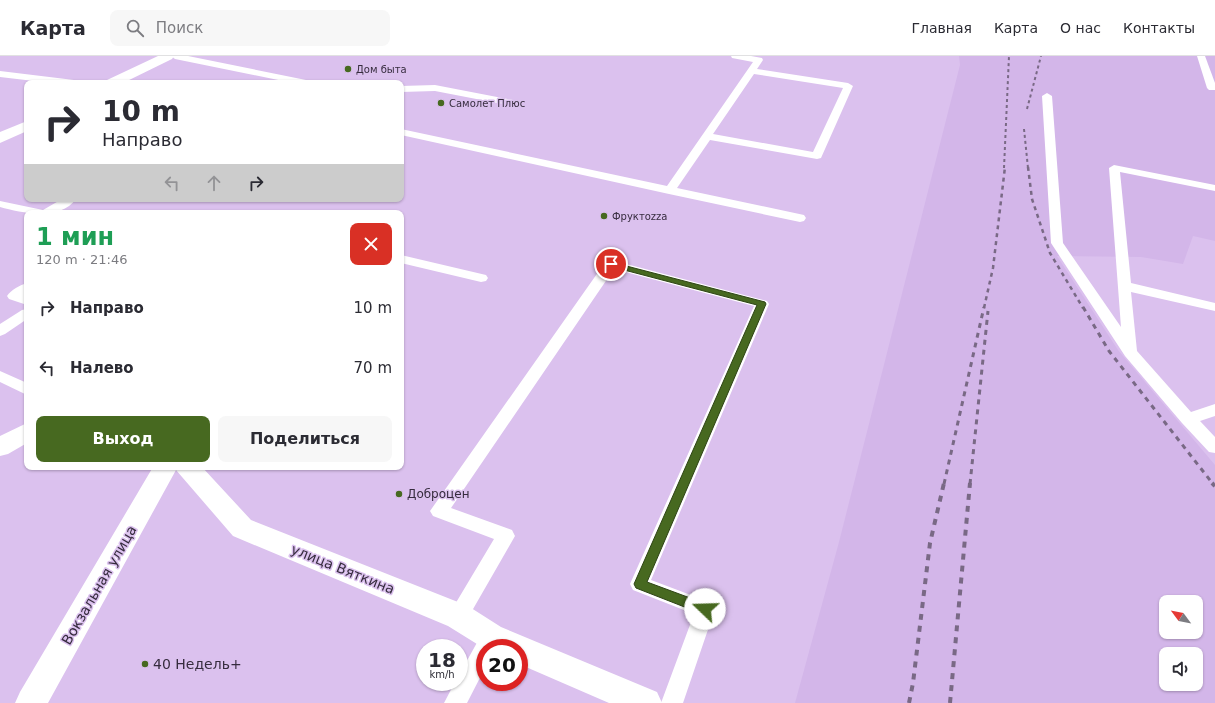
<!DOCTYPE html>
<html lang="ru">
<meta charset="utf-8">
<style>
body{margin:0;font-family:"DejaVu Sans",sans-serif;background:#f7f7f7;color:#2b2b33;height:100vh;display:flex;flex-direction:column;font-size:15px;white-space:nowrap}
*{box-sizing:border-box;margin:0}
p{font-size:13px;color:#7c7c81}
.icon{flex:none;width:22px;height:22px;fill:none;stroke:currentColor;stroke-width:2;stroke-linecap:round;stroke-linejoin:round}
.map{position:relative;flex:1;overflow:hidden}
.drawer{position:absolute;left:24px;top:154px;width:380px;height:260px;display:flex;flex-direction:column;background:#fff;border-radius:8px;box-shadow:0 1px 3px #0004}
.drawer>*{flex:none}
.top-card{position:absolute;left:24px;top:24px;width:380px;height:122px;border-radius:8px;box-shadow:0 1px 3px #0004;background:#fff;color:#2b2b33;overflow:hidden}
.needle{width:26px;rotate:302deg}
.buttons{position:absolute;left:1159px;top:539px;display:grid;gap:8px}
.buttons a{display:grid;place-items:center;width:44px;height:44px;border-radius:8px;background:#fff;box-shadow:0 1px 3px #0004;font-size:20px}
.speed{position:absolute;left:416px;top:583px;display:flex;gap:8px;font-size:20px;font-weight:700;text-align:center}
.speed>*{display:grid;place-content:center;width:52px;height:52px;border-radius:50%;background:#fff;box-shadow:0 1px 3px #0004;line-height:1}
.speed small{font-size:10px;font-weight:400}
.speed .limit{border:6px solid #d22;background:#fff;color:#111}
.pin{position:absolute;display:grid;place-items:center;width:34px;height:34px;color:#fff;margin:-17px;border:2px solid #fff;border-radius:50%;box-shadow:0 1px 4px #0007}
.me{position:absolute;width:44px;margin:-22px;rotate:291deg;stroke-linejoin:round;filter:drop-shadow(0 0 3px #0008)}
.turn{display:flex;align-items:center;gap:14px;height:84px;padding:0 12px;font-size:18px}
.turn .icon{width:52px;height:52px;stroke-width:2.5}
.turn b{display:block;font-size:28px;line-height:34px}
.lanes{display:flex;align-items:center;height:38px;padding:0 12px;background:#0003;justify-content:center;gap:20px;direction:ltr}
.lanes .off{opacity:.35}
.round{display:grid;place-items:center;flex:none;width:42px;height:42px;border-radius:8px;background:#f7f7f7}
.head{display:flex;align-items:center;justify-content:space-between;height:68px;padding:0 12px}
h1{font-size:24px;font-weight:700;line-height:30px;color:#1e9e55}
.primary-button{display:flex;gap:8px;margin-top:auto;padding:8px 12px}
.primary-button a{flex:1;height:46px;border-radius:8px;background:#476920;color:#fff;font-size:16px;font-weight:700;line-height:46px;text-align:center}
.primary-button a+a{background:#f7f7f7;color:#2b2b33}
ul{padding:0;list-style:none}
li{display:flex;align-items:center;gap:12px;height:60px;padding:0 12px}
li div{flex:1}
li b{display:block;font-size:15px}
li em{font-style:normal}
header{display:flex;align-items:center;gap:24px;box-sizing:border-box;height:56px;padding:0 20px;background:#fff;border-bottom:1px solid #e1e1e2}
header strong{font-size:19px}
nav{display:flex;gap:22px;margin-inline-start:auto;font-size:14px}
.search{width:280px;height:36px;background:#f7f7f7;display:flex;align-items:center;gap:10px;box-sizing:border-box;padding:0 14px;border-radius:8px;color:#7c7c81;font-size:15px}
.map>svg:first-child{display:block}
.built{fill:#d3b6e9;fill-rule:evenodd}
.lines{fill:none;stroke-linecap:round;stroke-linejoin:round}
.service{fill:#fff;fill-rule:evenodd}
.minor{fill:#fff;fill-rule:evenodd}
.primary{fill:#fff;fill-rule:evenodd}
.rail-far3{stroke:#796985;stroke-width:2;stroke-dasharray:3 3;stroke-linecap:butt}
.rail-far2{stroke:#796985;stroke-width:2.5;stroke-dasharray:4 4;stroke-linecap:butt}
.rail-far1{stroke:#796985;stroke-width:3;stroke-dasharray:5 5;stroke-linecap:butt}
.rail{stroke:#796985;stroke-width:4;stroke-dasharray:6 6;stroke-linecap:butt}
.route{fill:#476920;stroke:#2e4415}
.poi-dot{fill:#476920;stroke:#dbc1ee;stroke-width:1.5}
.labels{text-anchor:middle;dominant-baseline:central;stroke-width:3;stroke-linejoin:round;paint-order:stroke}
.far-poi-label{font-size:10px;fill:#362c3e;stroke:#dbc1ee;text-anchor:start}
.poi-label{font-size:12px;fill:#362c3e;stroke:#dbc1ee;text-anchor:start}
.near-street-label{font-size:14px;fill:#362c3e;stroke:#dbc1ee}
.near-poi-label{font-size:14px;fill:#362c3e;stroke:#dbc1ee;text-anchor:start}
</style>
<header>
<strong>Карта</strong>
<div class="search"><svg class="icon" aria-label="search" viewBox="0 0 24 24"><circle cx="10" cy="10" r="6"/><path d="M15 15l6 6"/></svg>Поиск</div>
<nav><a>Главная</a><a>Карта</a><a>О нас</a><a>Контакты</a></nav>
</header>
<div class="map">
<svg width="1215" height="647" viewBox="0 0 1215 647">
<rect width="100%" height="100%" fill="#dbc1ee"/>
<path class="built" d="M959 0H1215V185L1193 180 1183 208 1141 201 1057 200 1118 294 1215 409V647H795L839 486 960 9ZM1166 546H1196V576H1166ZM1166 598H1196V628H1166Z"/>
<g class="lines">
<g class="service">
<path d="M171 0H188L306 24 311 27H293L175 3Z"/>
<path d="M731 0H751L762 2 763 4 757 13 848 27 853 30 821 102 817 103 710 84 677 132 804 159 806 162 804 165 800 166 669 138 401 79V73L667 130 753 6 732 2ZM754 18 843 32 813 96 713 78Z"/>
<path d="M1197 0H1205L1215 27V34H1209L1207 32Z"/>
<path d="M0 15 74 24 79 27H51L0 21Z"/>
<path d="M435 29 518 45 523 48 518 51 435 35 401 36V30Z"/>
<path d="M1047 37 1052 40 1063 187 1121 271 1109 112 1114 109 1215 129V135L1120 116 1131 227 1215 247V255L1131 236 1137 295 1191 356 1215 348V360L1200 365 1215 381V397L1209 396 1182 367 1125 300 1051 187 1042 40Z"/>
<path d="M62 143H76C60 165 22 157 0 151V145L43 154Z"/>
<path d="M401 199 486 219 488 222 486 225 481 226 401 207Z"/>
<path d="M611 204 767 245 769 248 651 524 712 547 715 553 683 647H661L694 558 633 534 630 528 754 250 614 213 451 452 512 474 515 480 465 567 458 569 451 567 448 560 494 483 433 460 430 455 606 205Z"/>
<path d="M27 227V237L24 239 27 240V249L9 243 7 240C11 234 20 229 27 227Z"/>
<path d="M27 253V263L5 278 0 280V268L22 254Z"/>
<path d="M0 315 27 327V339L0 326Z"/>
<path d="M491 571 498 574 501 581 496 592H485V612L467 647H444L455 626H459V619L484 574Z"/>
</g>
<g class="minor">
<path d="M27 367V387L8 398 0 400V380Z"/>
<path d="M153 411H202L251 464 468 550 501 571 657 636 662 647H609L519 608V592L485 593 448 570 233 480 176 414 48 647H15L20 636Z"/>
</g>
<g class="primary">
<path d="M158 0H174L172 3 123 27H105L107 24Z"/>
<path d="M27 65V75L0 87V76Z"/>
</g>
<g class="rail-far3">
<path d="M1027 53 1041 0"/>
<path d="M1024 73 1028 112"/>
<path d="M1004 112 1009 0"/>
</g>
<g class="rail-far2">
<path d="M1028 111 1032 143 1050 197 1083 252"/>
<path d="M984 252 993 212 1005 111"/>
</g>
<g class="rail-far1">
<path d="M1083 251 1109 295 1213 428"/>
<path d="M944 428 984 251"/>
<path d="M970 428 988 255"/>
</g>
<g class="rail">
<path d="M1212 427 1215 430"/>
<path d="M909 647 913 627 930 487 944 427"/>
<path d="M950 647 970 427"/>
</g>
</g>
<path class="route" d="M611 206 765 246 766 248 647 526 709 549 711 553 709 557 705 559 636 532 634 528 757 249 609 210V207Z"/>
<g class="poi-dot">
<circle cx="348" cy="13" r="4"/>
<circle cx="441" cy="47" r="4"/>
<circle cx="604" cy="160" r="4"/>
<circle cx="399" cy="438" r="4"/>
<circle cx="145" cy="608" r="4"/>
</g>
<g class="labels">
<g class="far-poi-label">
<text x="356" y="13">Дом быта</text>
<text x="449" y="47">Самолет Плюс</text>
<text x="612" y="160">Фруктоzzа</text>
</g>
<g class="poi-label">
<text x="407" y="438">Доброцен</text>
</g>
<g class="near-street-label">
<text transform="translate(343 513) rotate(22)">улица Вяткина</text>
<text transform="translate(99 529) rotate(-60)">Вокзальная улица</text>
</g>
<g class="near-poi-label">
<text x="153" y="608">40 Недель+</text>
</g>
</g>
</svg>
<div class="buttons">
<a><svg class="needle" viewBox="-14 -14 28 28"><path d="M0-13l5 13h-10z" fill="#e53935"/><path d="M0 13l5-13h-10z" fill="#7c7c81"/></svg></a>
<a><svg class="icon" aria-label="sound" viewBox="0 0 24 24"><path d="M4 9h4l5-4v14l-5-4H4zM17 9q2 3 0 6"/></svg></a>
</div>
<div class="speed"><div>18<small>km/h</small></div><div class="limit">20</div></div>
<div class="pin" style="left:611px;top:208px;background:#d93025"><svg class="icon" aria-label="arrive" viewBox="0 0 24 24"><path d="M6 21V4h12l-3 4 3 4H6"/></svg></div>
<svg class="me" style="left:705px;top:553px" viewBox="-20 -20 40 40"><circle r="19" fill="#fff"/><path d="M0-13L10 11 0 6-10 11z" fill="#476920"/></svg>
<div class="top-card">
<div class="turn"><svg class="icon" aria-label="right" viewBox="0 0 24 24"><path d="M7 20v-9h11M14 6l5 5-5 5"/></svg><div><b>10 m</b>Направо</div></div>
<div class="lanes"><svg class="icon off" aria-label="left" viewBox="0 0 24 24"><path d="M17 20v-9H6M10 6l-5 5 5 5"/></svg><svg class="icon off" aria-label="ahead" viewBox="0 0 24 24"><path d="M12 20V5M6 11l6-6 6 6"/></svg><svg class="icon" aria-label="right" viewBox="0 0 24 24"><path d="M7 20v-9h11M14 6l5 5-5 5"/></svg></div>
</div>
<section class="drawer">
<div class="head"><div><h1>1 мин</h1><p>120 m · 21:46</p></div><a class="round" style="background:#d93025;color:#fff"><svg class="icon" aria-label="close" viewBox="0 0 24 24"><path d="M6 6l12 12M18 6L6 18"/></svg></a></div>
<ul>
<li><svg class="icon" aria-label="right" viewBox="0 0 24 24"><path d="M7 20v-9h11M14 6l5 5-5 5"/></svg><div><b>Направо</b></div><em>10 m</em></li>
<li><svg class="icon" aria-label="left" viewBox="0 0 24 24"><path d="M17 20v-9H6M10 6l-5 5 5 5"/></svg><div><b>Налево</b></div><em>70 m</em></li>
</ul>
<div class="primary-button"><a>Выход</a><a>Поделиться</a></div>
</section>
</div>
